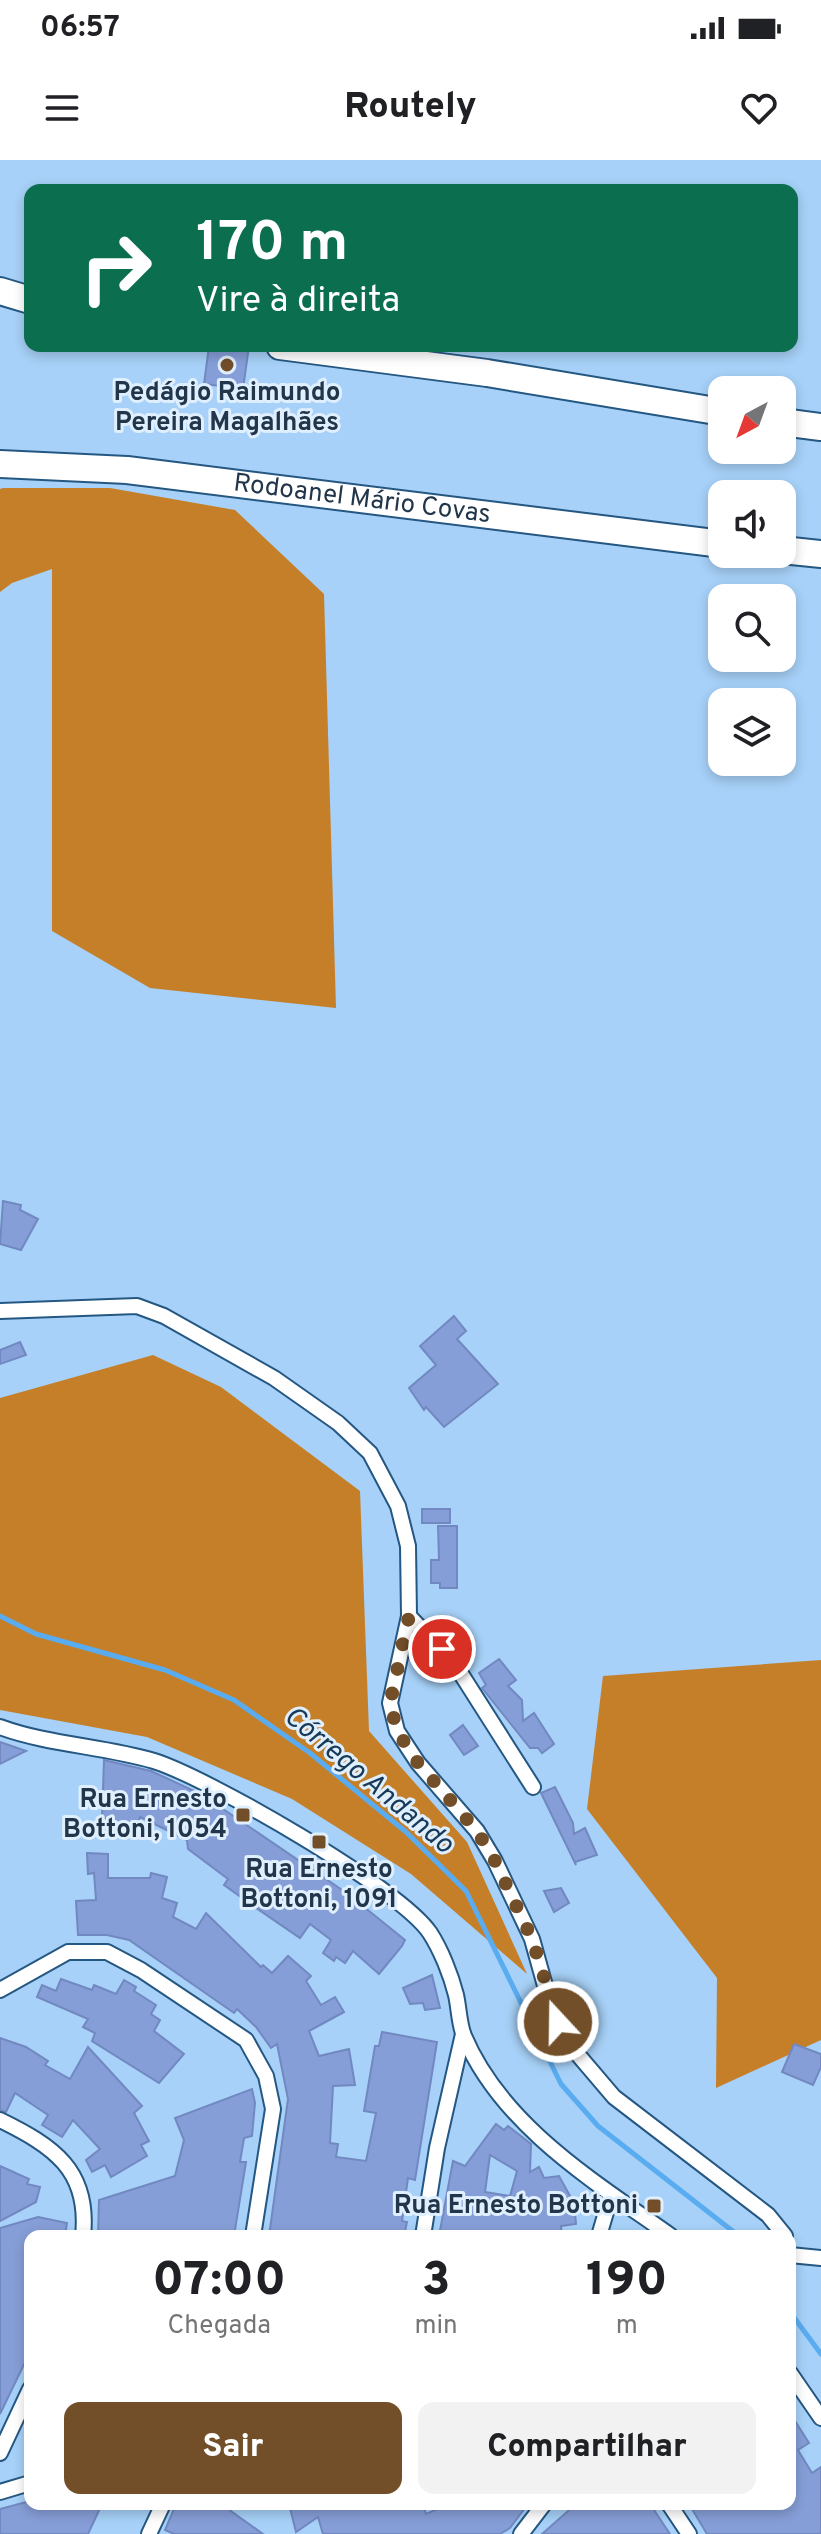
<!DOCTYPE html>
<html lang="pt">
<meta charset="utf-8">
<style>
body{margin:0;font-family:Overpass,sans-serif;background:#f2f2f2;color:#202124;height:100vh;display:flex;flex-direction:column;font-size:30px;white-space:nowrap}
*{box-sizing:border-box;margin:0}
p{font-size:26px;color:#757577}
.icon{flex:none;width:44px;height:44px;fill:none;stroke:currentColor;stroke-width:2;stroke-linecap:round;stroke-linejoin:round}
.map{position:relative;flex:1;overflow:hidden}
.panel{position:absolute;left:24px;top:2070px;width:772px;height:280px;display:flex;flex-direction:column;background:#fff;border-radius:16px;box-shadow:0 4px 12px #0003}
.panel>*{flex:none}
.banner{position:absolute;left:24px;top:24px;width:774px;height:168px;border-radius:16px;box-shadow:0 4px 12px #0003;background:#0b6e4f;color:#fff;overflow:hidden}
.needle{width:52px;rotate:221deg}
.buttons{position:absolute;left:708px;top:216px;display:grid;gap:16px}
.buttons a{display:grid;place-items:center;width:88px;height:88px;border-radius:16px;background:#fff;box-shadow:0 4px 12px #0003;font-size:40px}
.pin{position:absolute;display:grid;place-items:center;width:68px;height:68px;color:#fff;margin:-34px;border:4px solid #fff;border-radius:50%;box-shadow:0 2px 8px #0007}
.me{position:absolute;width:88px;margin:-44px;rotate:339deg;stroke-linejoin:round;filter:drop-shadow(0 0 6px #0008)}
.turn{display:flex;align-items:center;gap:28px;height:168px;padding:0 40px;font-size:36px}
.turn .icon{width:104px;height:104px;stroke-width:2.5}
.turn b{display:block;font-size:56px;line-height:68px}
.eta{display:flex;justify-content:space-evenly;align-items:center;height:136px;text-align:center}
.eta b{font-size:48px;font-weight:800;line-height:56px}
.cta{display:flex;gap:16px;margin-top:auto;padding:16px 40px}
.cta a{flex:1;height:92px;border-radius:16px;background:#734f29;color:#fff;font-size:32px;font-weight:800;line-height:92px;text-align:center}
.cta a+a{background:#f2f2f2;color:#202124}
.status{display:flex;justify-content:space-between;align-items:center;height:56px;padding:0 40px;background:#fff;direction:ltr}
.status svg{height:22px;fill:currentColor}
header{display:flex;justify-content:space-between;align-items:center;height:104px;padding:0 40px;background:#fff;font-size:36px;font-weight:800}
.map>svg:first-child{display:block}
.forest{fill:#c57f28}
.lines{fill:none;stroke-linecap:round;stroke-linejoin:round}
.stream{stroke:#5aacf1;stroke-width:5}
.building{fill:#869ed7;stroke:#7188c0;stroke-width:2;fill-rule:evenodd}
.street-casing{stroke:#245782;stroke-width:18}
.highway-casing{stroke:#245782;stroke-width:30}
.street{stroke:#fff;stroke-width:14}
.highway{stroke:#fff;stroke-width:26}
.route{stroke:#734f29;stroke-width:14;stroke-dasharray:0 25.2}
.poi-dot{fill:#734f29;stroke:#dfeffe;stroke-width:3}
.labels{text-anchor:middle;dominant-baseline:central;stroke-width:6;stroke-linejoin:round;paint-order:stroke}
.poi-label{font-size:26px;font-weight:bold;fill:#21364a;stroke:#dfeffe}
.street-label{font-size:26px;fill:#21364a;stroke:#dfeffe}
.water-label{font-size:28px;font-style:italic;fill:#183956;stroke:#dfeffe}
</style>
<div class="status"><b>06:57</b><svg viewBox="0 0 49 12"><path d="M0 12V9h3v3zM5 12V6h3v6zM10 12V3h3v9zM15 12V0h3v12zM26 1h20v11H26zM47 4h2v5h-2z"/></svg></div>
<header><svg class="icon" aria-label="menu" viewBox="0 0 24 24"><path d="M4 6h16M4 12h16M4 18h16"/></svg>Routely<svg class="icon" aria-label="heart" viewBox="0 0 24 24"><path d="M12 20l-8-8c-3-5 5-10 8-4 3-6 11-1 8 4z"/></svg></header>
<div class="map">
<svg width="821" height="2374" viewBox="0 0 821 2374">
<rect width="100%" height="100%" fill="#a7d1f8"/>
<g class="forest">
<path d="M3 328H110L235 350 324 434 336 848 150 828 52 771V409L12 423 0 432V329Z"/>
<path d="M153 1195 221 1227 360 1331 369 1571 467 1682 527 1814 411 1714 292 1639 147 1577 0 1550V1238Z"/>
<path d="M821 1500V1880L716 1928 717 1818 587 1649 603 1516Z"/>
</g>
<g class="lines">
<g class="stream">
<path d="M0 1456 36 1474 165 1510 234 1540 310 1593 406 1672 466 1731 561 1924 598 1966 739 2076"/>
<path d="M790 2152 821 2194"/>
</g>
</g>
<g class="building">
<path d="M209 186H249L243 229 204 224Z"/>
<path d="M3 1041 21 1045 20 1050 38 1059 21 1090 0 1084Z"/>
<path d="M454 1156 466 1171 457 1179 498 1224 444 1267 426 1247 424 1250 409 1228 436 1205 420 1186Z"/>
<path d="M20 1182 26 1195 0 1204V1190Z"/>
<rect x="422" y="1349" width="28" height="14"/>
<path d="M438 1366H457V1428H440V1423H431V1400H439Z"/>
<path d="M499 1499 516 1520 508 1526 522 1540 523 1561 534 1553 554 1584 542 1593 538 1588H530L482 1528 486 1525 479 1513Z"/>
<path d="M463 1565 478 1586 464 1595 450 1575Z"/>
<path d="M0 1582 26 1591 0 1604Z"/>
<path d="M104 1600 151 1611 201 1634 348 1734 405 1780 402 1786 379 1814 353 1791 345 1803 336 1797 334 1801 323 1793 331 1780 310 1764 300 1778 249 1743 224 1725 228 1719 188 1689 187 1680 140 1657 136 1670 102 1657Z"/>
<path d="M555 1627 573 1663 574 1674 585 1668 597 1695 575 1702 576 1705 541 1633Z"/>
<path d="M87 1693 108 1694V1718H150L151 1713 167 1717 162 1738 177 1743 173 1757 196 1769 206 1753 261 1807 263 1805 272 1813 288 1796 311 1816 306 1821 321 1845 335 1837 344 1852 309 1871 319 1896 349 1889 355 1925 333 1926 330 1983 338 1984 336 1997 366 2001 376 1953 364 1951 375 1886H379L382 1872 437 1882 415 2020 408 2018 402 2061 407 2062 404 2076H269L288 1939 277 1884 271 1888 256 1867 237 1849 234 1853 129 1780 107 1775H78L76 1741 96 1740 94 1713 88 1714Z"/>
<path d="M561 1728 569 1743 554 1752 544 1731Z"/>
<path d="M432 1815 440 1848 425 1850 423 1843 410 1844 403 1828Z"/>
<path d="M61 1819 92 1830 94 1825 116 1834 124 1820 136 1827 134 1831 156 1845 151 1854 160 1860 154 1871 184 1894 159 1923 92 1881 95 1873 83 1867 88 1859 37 1837 42 1825 56 1831Z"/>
<path d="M0 1878 26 1887 48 1901 45 1905 70 1919 88 1887 142 1946 134 1953 149 1981 141 1985 147 1996 111 2017 105 2005 92 2012 86 2000 100 1989 73 1960 62 1977 42 1965 48 1955 15 1933 6 1952 0 1950Z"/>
<path d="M794 1884 821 1894V1907L813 1925 782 1912Z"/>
<path d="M252 1929 255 1943 252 1976 244 1978 240 2002H246L234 2076H98L99 2040 175 2016 184 1980 175 1958Z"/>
<path d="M496 1964 504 1970 508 1966 531 1984 530 2012 539 2007 544 2018 559 2016 574 2043 576 2064 561 2066 562 2076H439L453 2001 465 2006ZM490 1995 517 2011 510 2036 485 2032Z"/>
<path d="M0 2006 29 2019 27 2024 40 2027 36 2042 0 2061Z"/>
<path d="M38 2057 67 2063 65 2076H30V2192L0 2254V2068Z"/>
<path d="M790 2253 809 2283 798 2290 812 2313 821 2307V2374H707L689 2344H790Z"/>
<path d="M30 2341V2344H102L88 2374H0V2349Z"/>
<path d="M176 2344H221L263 2374H174L165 2370Z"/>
<path d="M289 2344H423L426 2354 449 2344H528L510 2368 500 2374H323L318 2357 296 2372Z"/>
<path d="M576 2344H650L670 2374H542Z"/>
</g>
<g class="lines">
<defs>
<g id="street">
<path d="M0 1151 137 1146 164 1156 274 1218 338 1263 370 1293 398 1346 408 1386 409 1456 390 1543 397 1571 418 1603 477 1671 495 1701 532 1779 549 1840 568 1883 614 1937 768 2055 785 2076"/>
<path d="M409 1456 456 1506 533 1627"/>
<path d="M0 1567C49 1585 103 1586 154 1601 208 1618 400 1728 430 1773 441 1790 451 1815 456 1835 459 1848 459 1864 464 1876 502 1966 595 2022 671 2076"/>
<path d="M0 1830 68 1792H107L141 1810 246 1880 266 1916 273 1949 253 2076"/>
<path d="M0 1960C53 1986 90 2010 83 2076"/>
<path d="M423 2076 437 1988 463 1874"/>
<path d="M599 2076 611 2035"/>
<path d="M790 2095 821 2098"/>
<path d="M790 2213 821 2258"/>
<path d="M0 2293 30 2229"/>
<path d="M0 2332 30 2323"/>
<path d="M669 2344 689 2374"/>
<path d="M149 2374 163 2344"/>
<path d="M521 2374 544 2344"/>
</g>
<g id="highway">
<path d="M0 131 30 140"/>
<path d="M280 186 487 213 722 252"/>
<path d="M782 262 821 267"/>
<path id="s1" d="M0 304 127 310 722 384"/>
<path d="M782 390 821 394"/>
</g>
</defs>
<use href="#street" class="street-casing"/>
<use href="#highway" class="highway-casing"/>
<use href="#street" class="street"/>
<use href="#highway" class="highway"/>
</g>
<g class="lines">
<path class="route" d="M442 1489 409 1456 390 1543 397 1571 418 1603 477 1671 495 1701 532 1779 558 1862"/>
</g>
<g class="poi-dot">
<circle cx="227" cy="205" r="8"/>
<rect x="235" y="1647" width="16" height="16" rx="4"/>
<rect x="311" y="1674" width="16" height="16" rx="4"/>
<rect x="646" y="2038" width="16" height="16" rx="4"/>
</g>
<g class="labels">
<g class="poi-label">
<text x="227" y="233">Pedágio Raimundo<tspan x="227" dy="30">Pereira Magalhães</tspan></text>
<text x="227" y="1640" text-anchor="end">Rua Ernesto<tspan x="227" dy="30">Bottoni, 1054</tspan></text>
<text x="319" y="1710">Rua Ernesto<tspan x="319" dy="30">Bottoni, 1091</tspan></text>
<text x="638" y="2046" text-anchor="end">Rua Ernesto Bottoni</text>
</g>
<g class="street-label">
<text stroke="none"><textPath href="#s1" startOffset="364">Rodoanel Mário Covas</textPath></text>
</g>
<g class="water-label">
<text transform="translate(368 1621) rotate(40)">Córrego Andando</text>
</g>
</g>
</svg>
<div class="buttons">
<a><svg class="needle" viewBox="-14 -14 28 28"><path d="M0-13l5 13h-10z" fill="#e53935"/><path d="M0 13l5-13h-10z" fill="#757577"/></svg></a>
<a><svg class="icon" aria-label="sound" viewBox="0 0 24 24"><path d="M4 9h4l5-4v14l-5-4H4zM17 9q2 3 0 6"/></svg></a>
<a><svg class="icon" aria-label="search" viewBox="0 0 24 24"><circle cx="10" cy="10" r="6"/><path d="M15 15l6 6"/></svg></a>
<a><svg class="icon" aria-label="layers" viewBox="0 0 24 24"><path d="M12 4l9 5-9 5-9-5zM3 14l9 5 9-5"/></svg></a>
</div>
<div class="pin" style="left:442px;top:1489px;background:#d93025"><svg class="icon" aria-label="arrive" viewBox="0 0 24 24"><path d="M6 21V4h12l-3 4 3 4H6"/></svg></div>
<svg class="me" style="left:558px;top:1862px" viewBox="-20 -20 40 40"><circle r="17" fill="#734f29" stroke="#fff" stroke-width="3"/><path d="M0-11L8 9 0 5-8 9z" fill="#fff"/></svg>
<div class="banner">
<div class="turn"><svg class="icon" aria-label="right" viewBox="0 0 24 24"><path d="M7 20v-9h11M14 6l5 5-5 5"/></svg><div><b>170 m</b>Vire à direita</div></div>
</div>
<section class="panel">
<div class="eta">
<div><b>07:00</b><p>Chegada</p></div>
<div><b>3</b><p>min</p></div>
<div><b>190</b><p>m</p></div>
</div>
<div class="cta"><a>Sair</a><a>Compartilhar</a></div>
</section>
</div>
